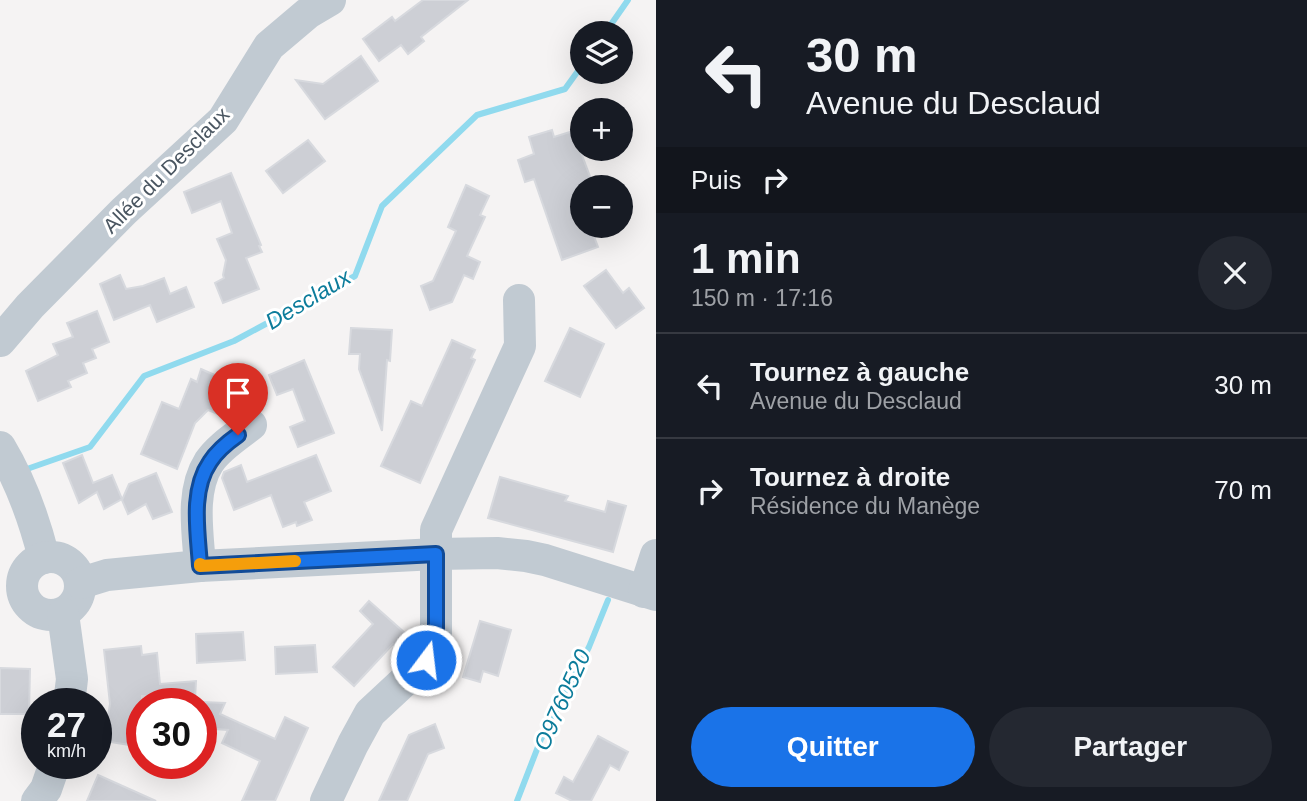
<!DOCTYPE html>
<html lang="fr">
<meta charset="utf-8">
<style>
body{margin:0;font-family:Arial,sans-serif;background:#242831;color:#f1f3f6;height:100vh;display:flex;flex-direction:column;font-size:26px;white-space:nowrap}
*{box-sizing:border-box;margin:0}
p{font-size:23px;color:#9ea1a6}
.icon{flex:none;width:38px;height:38px;fill:none;stroke:currentColor;stroke-width:2;stroke-linecap:round;stroke-linejoin:round}
.map{position:relative;flex:1;overflow:hidden}
.side{display:flex;flex-direction:column;background:#171b24;width:651px}
.side>*{flex:none}
.guide{background:#171b24;color:#f1f3f6;overflow:hidden}
.buttons{position:absolute;left:570px;top:21px;display:grid;gap:14px}
.buttons a{display:grid;place-items:center;width:63px;height:63px;border-radius:50%;background:#171b24;box-shadow:0 7px 28px #0002;font-size:35px}
.speed{position:absolute;left:21px;top:688px;display:flex;gap:14px;font-size:35px;font-weight:700;text-align:center}
.speed>*{display:grid;place-content:center;width:91px;height:91px;border-radius:50%;background:#171b24;box-shadow:0 7px 28px #0002;line-height:1}
.speed small{font-size:18px;font-weight:400}
.speed .limit{border:10px solid #d22;background:#fff;color:#111}
.pin{position:absolute;display:grid;place-items:center;width:60px;height:60px;color:#fff;margin:-72px -30px;border-radius:50% 50% 50% 0;rotate:-45deg;box-shadow:0 0 7px #0007}
.pin .icon{rotate:45deg}
.me{position:absolute;width:77px;margin:-38px;rotate:15deg;stroke-linejoin:round;filter:drop-shadow(0 0 5px #0008)}
.turn{display:flex;align-items:center;gap:24px;height:147px;padding:0 35px;font-size:32px}
.turn .icon{width:91px;height:91px;stroke-width:2.5}
.turn b{display:block;font-size:49px;line-height:60px}
.then{display:flex;align-items:center;height:66px;padding:0 35px;background:#0003;gap:14px;font-size:26px}
.round{display:grid;place-items:center;flex:none;width:74px;height:74px;border-radius:37px;background:#242831}
.head{display:flex;align-items:center;justify-content:space-between;height:119px;padding:0 35px}
h1{font-size:42px;font-weight:700;line-height:52px}
.action{display:flex;gap:14px;margin-top:auto;padding:14px 35px}
.action a{flex:1;height:80px;border-radius:42px;background:#1a73e8;color:#fff;font-size:28px;font-weight:700;line-height:80px;text-align:center}
.action a+a{background:#242831;color:#f1f3f6}
ul{padding:0;list-style:none}
li{display:flex;align-items:center;gap:21px;height:105px;padding:0 35px;border-top:2px solid #363941}
li div{flex:1}
li b{display:block;font-size:26px}
li em{font-style:normal}
main{display:flex;flex:1;min-height:0}
.map>svg:first-child{display:block}
.lines{fill:none;stroke-linecap:round;stroke-linejoin:round}
.stream{stroke:#90daee;stroke-width:6}
.building{fill:#cdcfd5;stroke:#d7d9de;stroke-width:2}
.minor{stroke:#c1cad2;stroke-width:32}
.route-casing{stroke:#114b97;stroke-width:18}
.route{stroke:#1a73e8;stroke-width:12}
.slow{stroke:#f59e0b;stroke-width:12}
.labels{text-anchor:middle;dominant-baseline:central;stroke-width:6;stroke-linejoin:round;paint-order:stroke}
.street-label{font-size:21px;fill:#4a5661;stroke:#fff}
.water-label{font-size:23px;font-style:italic;fill:#0c7c9b;stroke:#fff}
</style>
<main>
<div class="map">
<svg width="656" height="801" viewBox="0 0 656 801">
<rect width="100%" height="100%" fill="#f5f3f3"/>
<g class="lines">
<g class="stream">
<path d="M605 33 628 0"/>
<path d="M27 469 90 447 144 376 234 341 355 276 382 206 477 115 565 89 583 64"/>
<path d="M517 801 541 739 589 647 608 600"/>
</g>
</g>
<g class="building">
<path d="M423 0H468L421 37 424 41 408 54 401 45 379 61 363 39 392 17 395 21Z"/>
<path d="M361 56 378 81 325 119 296 80 323 84Z"/>
<path d="M552 130 554 137 573 131 592 182 577 188 583 205V226H590L598 247 562 260 534 179 525 182 518 160 534 154 529 137Z"/>
<path d="M308 140 325 161 283 193 266 171Z"/>
<path d="M231 173 261 245 259 246 262 252 246 258 259 289 223 303 215 283 224 278 223 275 226 260 217 239 232 233 221 201 192 213 184 192Z"/>
<path d="M466 185 489 196 480 215 485 217 467 256 480 262 473 279 464 275 452 302 430 310 421 286 433 281 456 231 448 227Z"/>
<path d="M606 270 623 293 629 288 644 308 616 328 584 286Z"/>
<path d="M120 275 126 289 143 286 164 278 170 294 186 287 194 307 157 322 150 305 114 320 100 284Z"/>
<path d="M97 311 109 342 92 349 96 358 83 363 87 373 68 381 71 387 38 401 26 371 58 355 53 344 73 337 67 323Z"/>
<path d="M351 328 392 330 390 361 387 360 382 431 359 369 360 354H349Z"/>
<path d="M570 328 604 344 580 397 545 381Z"/>
<path d="M452 340 475 350 471 358 475 360 420 483 381 466 411 401 422 406Z"/>
<path d="M304 360 334 433 298 447 290 427 305 421 293 389 277 395 269 375Z"/>
<path d="M201 369 231 382 218 414 208 410 195 423 177 469 141 454 162 402 179 409 191 379 197 382Z"/>
<path d="M82 455 93 483 112 475 122 499 104 509 97 492 79 503 63 463Z"/>
<path d="M316 455 331 491 304 502 312 520 297 526 296 522 283 527 271 495 234 510 222 478 224 472 241 465 247 482Z"/>
<path d="M156 473 172 512 153 519 146 504 128 514 122 500 129 484Z"/>
<path d="M500 477 568 496 565 501 605 512 608 501 626 506 613 552 488 518Z"/>
<path d="M369 601 406 634 396 647 393 644 354 686 333 667 373 624 360 611Z"/>
<path d="M480 621 511 630 498 676 483 671 480 682 463 677Z"/>
<path d="M243 632 245 660 197 663 196 634Z"/>
<path d="M315 645 317 672 276 674 275 647Z"/>
<path d="M141 646 142 655 157 653 160 684 196 681 195 699 142 696V747L104 741 110 704 104 650Z"/>
<path d="M0 668 30 669 29 714H0Z"/>
<path d="M201 702 225 703 220 714 275 739 285 717 308 728 275 801H242L260 761 222 743 228 730 201 728Z"/>
<path d="M435 724 444 748 428 754 407 801H379L409 735Z"/>
<path d="M598 736 628 752 619 770 610 765 591 801H572L556 793 564 777 573 782Z"/>
<path d="M98 775 156 801H87Z"/>
</g>
<g class="lines">
<g class="minor">
<path d="M0 341 30 306 124 211 223 120 269 46 308 13 330 0"/>
<path d="M0 447C21 482 34 518 44 558"/>
<circle cx="51" cy="586" r="29"/>
<path d="M200 566C198 533 190 492 209 462 219 447 237 436 251 425"/>
<path d="M81 583 107 575 200 566 436 554 497 553 526 556 545 560 656 595"/>
<path d="M644 592 656 555"/>
<path d="M63 614 72 679 69 704"/>
<path d="M37 801 46 789 55 763"/>
<path d="M326 801 353 744 370 713 427 660 436 634V530L520 346 519 300"/>
</g>
</g>
<g class="lines">
<defs>
<path id="route" d="M238 435C228 442 217 451 210 462 190 491 198 533 200 566L436 554V634L426 660"/>
</defs>
<use href="#route" class="route-casing"/>
<use href="#route" class="route"/>
<path class="slow" d="M200 564V566L295 561"/>
</g>
<g class="labels">
<g class="street-label">
<text transform="translate(166 170) rotate(-45)">Allée du Desclaux</text>
</g>
<g class="water-label">
<text transform="translate(308 299) rotate(-31)">Desclaux</text>
<text transform="translate(562 700) rotate(-66)">O9760520</text>
</g>
</g>
</svg>
<div class="buttons">
<a><svg class="icon" aria-label="layers" viewBox="0 0 24 24"><path d="M12 4l9 5-9 5-9-5zM3 14l9 5 9-5"/></svg></a>
<a>+</a>
<a>−</a>
</div>
<div class="speed"><div>27<small>km/h</small></div><div class="limit">30</div></div>
<div class="pin" style="left:238px;top:435px;background:#d93025"><svg class="icon" aria-label="arrive" viewBox="0 0 24 24"><path d="M6 21V4h12l-3 4 3 4H6"/></svg></div>
<svg class="me" style="left:426px;top:660px" viewBox="-20 -20 40 40"><circle r="17" fill="#1a73e8" stroke="#fff" stroke-width="3"/><path d="M0-11L8 9 0 5-8 9z" fill="#fff"/></svg>
</div>
<section class="side">
<div class="guide">
<div class="turn"><svg class="icon" aria-label="left" viewBox="0 0 24 24"><path d="M17 20v-9H6M10 6l-5 5 5 5"/></svg><div><b>30 m</b>Avenue du Desclaud</div></div>
<div class="then">Puis<svg class="icon" aria-label="right" viewBox="0 0 24 24"><path d="M7 20v-9h11M14 6l5 5-5 5"/></svg></div>
</div>
<div class="head"><div><h1>1 min</h1><p>150 m · 17:16</p></div><a class="round"><svg class="icon" aria-label="close" viewBox="0 0 24 24"><path d="M6 6l12 12M18 6L6 18"/></svg></a></div>
<ul>
<li><svg class="icon" aria-label="left" viewBox="0 0 24 24"><path d="M17 20v-9H6M10 6l-5 5 5 5"/></svg><div><b>Tournez à gauche</b><p>Avenue du Desclaud</p></div><em>30 m</em></li>
<li><svg class="icon" aria-label="right" viewBox="0 0 24 24"><path d="M7 20v-9h11M14 6l5 5-5 5"/></svg><div><b>Tournez à droite</b><p>Résidence du Manège</p></div><em>70 m</em></li>
</ul>
<div class="action"><a>Quitter</a><a>Partager</a></div>
</section>
</main>
